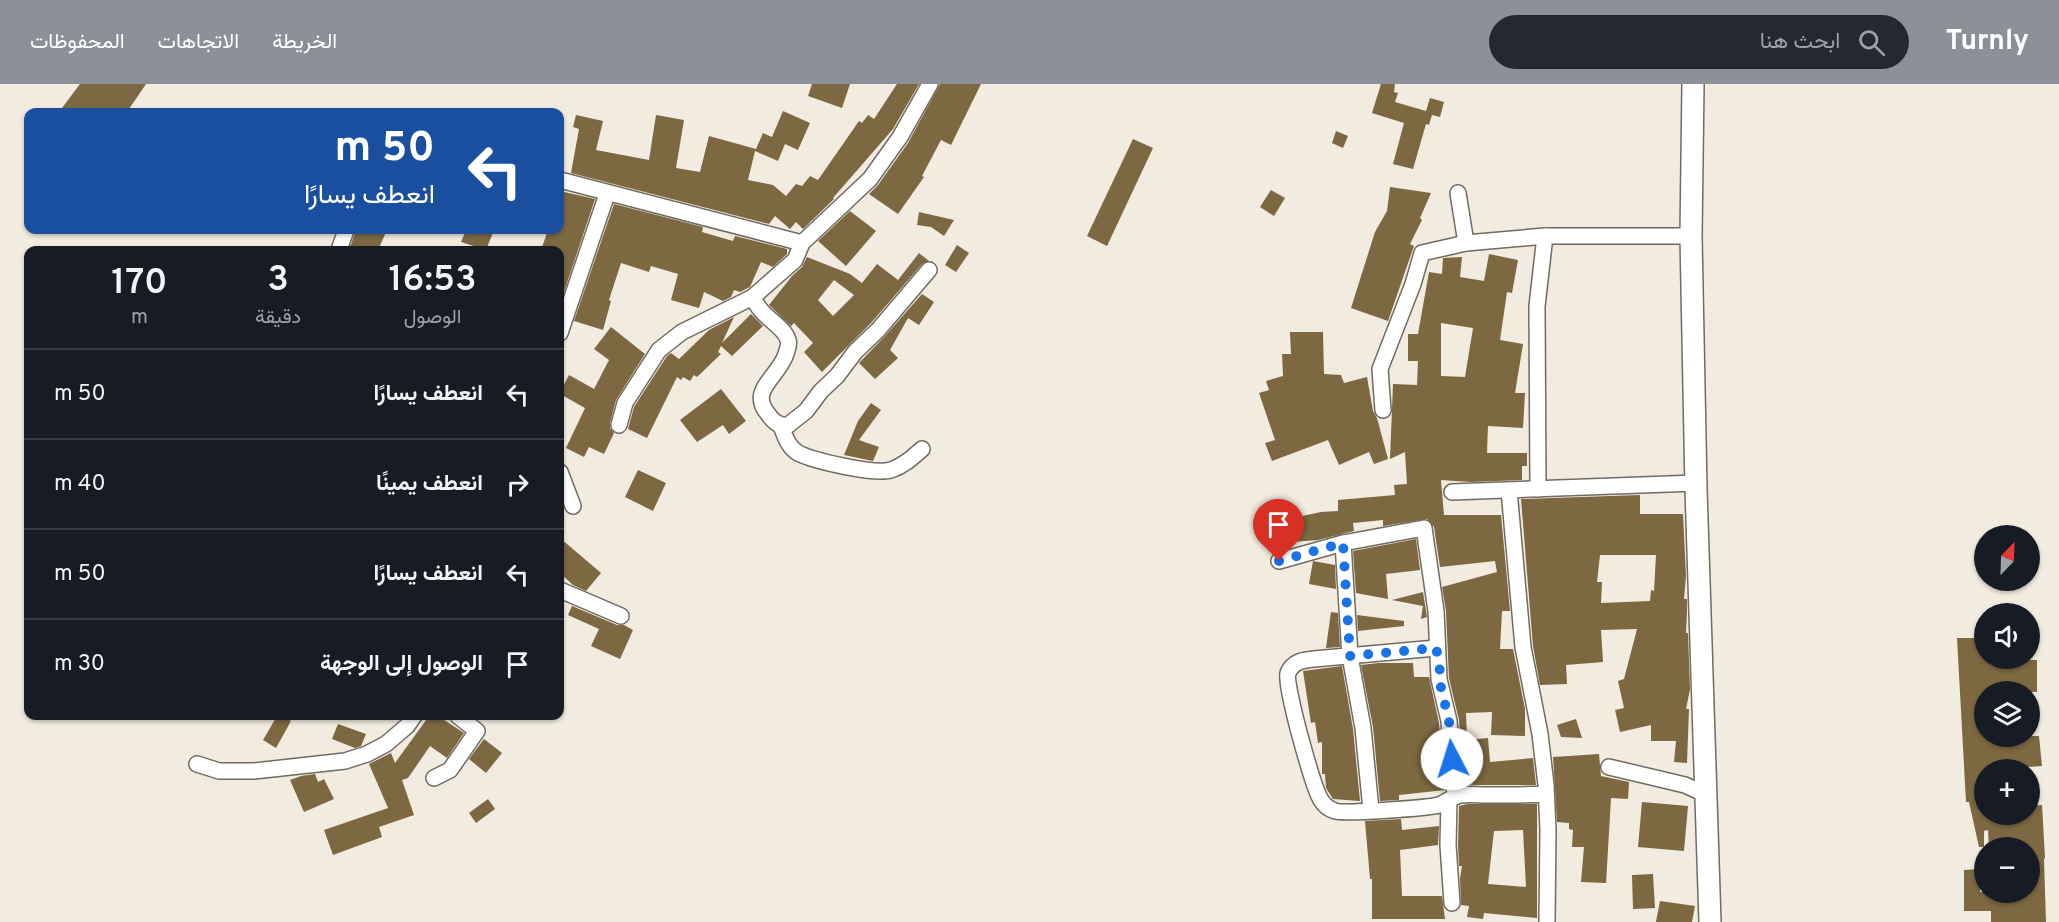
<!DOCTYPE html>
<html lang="ar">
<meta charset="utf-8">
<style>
body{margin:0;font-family:Overpass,Vazirmatn,sans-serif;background:#242831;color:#f1f3f6;direction:rtl;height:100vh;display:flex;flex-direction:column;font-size:22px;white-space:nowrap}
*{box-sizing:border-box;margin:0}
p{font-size:20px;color:#9ea1a6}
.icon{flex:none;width:33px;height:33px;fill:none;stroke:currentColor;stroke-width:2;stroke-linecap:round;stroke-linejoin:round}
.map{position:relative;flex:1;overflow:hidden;direction:ltr}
.details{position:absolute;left:24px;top:162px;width:540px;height:474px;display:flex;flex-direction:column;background:#171b24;border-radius:12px;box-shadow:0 2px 4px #0004;direction:rtl}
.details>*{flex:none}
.top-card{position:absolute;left:24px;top:24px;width:540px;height:126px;border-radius:12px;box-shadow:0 2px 4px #0004;direction:rtl;background:#1a4fa0;color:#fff;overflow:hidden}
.needle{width:39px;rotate:23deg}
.controls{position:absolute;left:1974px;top:441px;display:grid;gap:12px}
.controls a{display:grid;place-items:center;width:66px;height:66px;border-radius:50%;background:#171b24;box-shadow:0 2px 4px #0004;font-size:30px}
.pin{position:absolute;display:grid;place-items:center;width:51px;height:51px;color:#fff;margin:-62px -26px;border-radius:50% 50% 50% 0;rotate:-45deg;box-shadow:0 0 6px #0007}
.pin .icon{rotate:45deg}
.me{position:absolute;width:66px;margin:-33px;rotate:355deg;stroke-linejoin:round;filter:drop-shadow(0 0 4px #0008)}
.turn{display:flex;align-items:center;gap:21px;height:126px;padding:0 30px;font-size:27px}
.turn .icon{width:78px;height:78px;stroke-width:2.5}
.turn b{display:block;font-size:42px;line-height:51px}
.eta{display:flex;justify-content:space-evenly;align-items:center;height:102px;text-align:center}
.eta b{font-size:36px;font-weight:600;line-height:42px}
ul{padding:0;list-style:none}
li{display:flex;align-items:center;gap:18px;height:90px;padding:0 30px;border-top:2px solid #363941}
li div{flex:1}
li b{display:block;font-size:22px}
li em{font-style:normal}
header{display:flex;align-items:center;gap:36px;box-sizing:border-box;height:84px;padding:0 30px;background:#8c9099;color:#fff}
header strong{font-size:28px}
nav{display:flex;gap:33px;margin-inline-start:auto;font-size:21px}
.search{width:420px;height:54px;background:#242831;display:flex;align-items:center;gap:15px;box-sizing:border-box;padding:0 21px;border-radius:33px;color:#9ea1a6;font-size:22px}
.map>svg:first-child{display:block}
.building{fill:#7d6841;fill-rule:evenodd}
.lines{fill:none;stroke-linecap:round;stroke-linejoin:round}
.street-casing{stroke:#716b60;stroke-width:18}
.secondary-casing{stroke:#716b60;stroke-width:24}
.street{stroke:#fff;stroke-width:15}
.secondary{stroke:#fff;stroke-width:21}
.route{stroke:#1a73e8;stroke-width:10;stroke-dasharray:0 18}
</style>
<header>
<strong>Turnly</strong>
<div class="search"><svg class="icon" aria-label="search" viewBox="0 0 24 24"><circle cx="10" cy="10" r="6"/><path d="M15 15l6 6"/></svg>ابحث هنا</div>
<nav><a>الخريطة</a><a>الاتجاهات</a><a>المحفوظات</a></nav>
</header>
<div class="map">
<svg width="2059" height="838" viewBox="0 0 2059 838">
<rect width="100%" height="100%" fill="#f2ebdf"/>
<g class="building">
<path d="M80 0H146L127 28H59Z"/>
<path d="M812 0H850L842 24 808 12Z"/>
<path d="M897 0H919L893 45 833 114 834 115 803 145 796 138 790 145 775 132 769 140 571 89 579 45 573 43 576 31 603 37 596 66 649 76 656 31 684 36 676 84 700 88 709 52 756 65 763 49 772 53 783 27 810 39 798 66 785 60 778 77 755 67 748 96 773 101 786 112 796 100 802 102 810 92 818 96 859 37 862 39 868 31 874 35Z"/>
<path d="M940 0H981L951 61 941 56 922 92 924 93 898 130 869 110 878 101 908 59Z"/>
<path d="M1381 0H1395L1394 8 1398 9 1395 18 1426 27 1430 14 1444 18 1440 33 1432 31 1429 41 1426 40 1413 85 1393 80 1404 39 1372 29Z"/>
<path d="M1336 47 1348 52 1343 64 1332 59Z"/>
<path d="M1133 55 1153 64 1107 162 1087 152Z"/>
<path d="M1390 103 1431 109 1420 134 1422 136 1410 160 1414 162 1388 237 1351 224 1375 148 1387 127Z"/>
<path d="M1271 106 1285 114 1274 132 1260 123Z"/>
<path d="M560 107 595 115 560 220V166H541L548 146H560Z"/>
<path d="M614 120 703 143 702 148 733 157 735 152 787 165V170L773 183 761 178 750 203 740 208 734 206 731 213 723 217 704 208 699 224 671 216 678 190 651 182 649 188 621 179 609 216 611 217 603 246 574 237Z"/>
<path d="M850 127 876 147 846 182 818 157Z"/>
<path d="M919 128 954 136 944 152 931 143 917 141Z"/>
<path d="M356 146H387L378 166H349Z"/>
<path d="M466 146H494L486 166 461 158Z"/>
<path d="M957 161 969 169 956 188 945 181Z"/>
<path d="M919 169 929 177 922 180 871 239 822 288 804 268 813 259 794 239 791 242 769 221 792 192 802 183 807 173 850 190 862 199 877 180 898 196ZM834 196 854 211 833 232 818 216Z"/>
<path d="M1489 170 1518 176 1512 209 1507 208 1500 256 1523 260 1515 309H1525L1523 344 1488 342 1487 369H1527V382H1522V396L1470 398 1441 396 1444 431H1501L1510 527H1502L1500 565H1513L1525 625V652L1491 651 1492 628 1466 629 1467 656 1488 654 1490 678 1533 674 1536 701H1464L1459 636 1449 594 1446 527 1442 503 1497 488 1495 477 1440 483 1434 443 1427 435 1383 442V436L1353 439 1354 447 1318 456 1278 459 1274 438 1321 428 1338 427V416L1395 411 1394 401 1407 400 1405 368 1390 375 1393 300 1417 301 1418 277H1408V250H1418L1429 188 1442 190 1443 174 1462 173 1460 193 1484 197ZM1441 239 1473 244 1465 293 1441 292Z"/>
<path d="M922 210 934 218 919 241 908 234 890 266 898 274 875 295 859 279 885 252Z"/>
<path d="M751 230 763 242 732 272 721 262 718 268 721 270 697 293 694 291 690 297 683 293 681 296 677 293 647 354 628 345 634 323 667 272 671 269 679 275 709 246 734 233 722 259Z"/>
<path d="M611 243 645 270 616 316 610 339V344L614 349 604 370 589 363 584 373 566 364 585 324 560 310V308L569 291 594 305 609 276 594 265Z"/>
<path d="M1290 248H1323L1324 290 1341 291 1344 299 1367 293 1373 327 1377 334 1388 375 1374 380 1369 368 1339 381 1328 356 1272 377 1265 359 1275 356 1259 309 1269 306 1266 297 1283 292 1282 270H1291Z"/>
<path d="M721 305 746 337 729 350 723 341 697 358 680 336Z"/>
<path d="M871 319 881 326 859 356 879 363 873 377 844 371 858 337Z"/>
<path d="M638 386 666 399 653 427 625 413Z"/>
<path d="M1640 411V430H1683L1686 492 1684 515H1687V527L1686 549H1688L1690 605 1686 625H1689L1687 679 1674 678 1676 657H1651V641L1620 648 1615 626 1624 624 1618 597 1624 595 1637 545 1601 546 1603 578 1566 581 1567 600 1540 601 1533 562 1521 415ZM1600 471H1656L1654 507 1651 506 1650 517 1601 519 1602 498H1597Z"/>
<path d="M560 454 601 489 586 507 573 501 560 489Z"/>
<path d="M1416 455 1420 486 1386 490 1388 515 1356 509 1353 467Z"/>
<path d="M1313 477 1335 481 1336 505 1309 500Z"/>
<path d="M1423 508 1427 533 1421 535 1423 522 1392 516Z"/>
<path d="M572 522 617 541H624L633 546 620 575 591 562 599 545 568 531Z"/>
<path d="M1331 528 1338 529 1340 563 1326 564Z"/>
<path d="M1357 531 1404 537V542L1358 547Z"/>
<path d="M1957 554H1984V576H2037V608H1984V652H2039L2042 682 1984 686V730H2030V722L2042 721 2045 774 2044 775 2046 838H1991V827H1964V786L1980 785V808H2030V764H1989L1988 746 1984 747V763H1979L1969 718H1966Z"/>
<path d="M1379 579H1413L1414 593H1429L1439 639 1445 706 1399 711V716L1380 717 1373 643 1361 581Z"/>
<path d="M1342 582 1353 645 1360 717 1333 715 1326 704 1325 690H1322V658L1318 659 1315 638 1311 639 1303 587Z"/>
<path d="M277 632H282L291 637 276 664 263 656Z"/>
<path d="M429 632H438L464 649 447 674 430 662 408 694 402 696 414 731 379 743 382 753 333 771 324 746 388 724 369 680 391 669 395 679Z"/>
<path d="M1576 635 1582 654 1561 653 1557 641Z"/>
<path d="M338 640 366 650 361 662 355 664 332 655Z"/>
<path d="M484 655 502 669 486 689 469 675Z"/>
<path d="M1599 670 1601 692 1629 698 1628 715 1611 714 1606 799 1581 798 1584 763H1572L1573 746 1569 745V739L1557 738 1553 673Z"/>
<path d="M315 690 318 698 324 695 334 715 304 728 290 696 301 692Z"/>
<path d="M488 715 495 725 476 739 469 729Z"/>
<path d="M1642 718 1688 722 1684 767 1638 763Z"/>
<path d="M1467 720H1537V834L1484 829 1483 835 1467 833 1469 822 1461 821 1460 794 1462 782H1459L1458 762 1459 722ZM1523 746 1526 803 1488 800 1494 747Z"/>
<path d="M1401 735 1402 746 1439 742 1438 761 1400 766 1402 812H1442L1445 835H1372V795H1370L1365 737Z"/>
<path d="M1653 790 1655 824 1633 825 1632 791Z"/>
<path d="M1660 817 1695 822 1692 838H1656Z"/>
</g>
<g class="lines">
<defs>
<g id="street">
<path d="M560 96 802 159"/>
<path d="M1458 109 1466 159"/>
<path d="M339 166 346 146"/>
<path d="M753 213C755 217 757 222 760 225 767 235 785 244 788 256 790 261 787 265 786 270 778 294 748 306 768 330 773 337 777 341 787 342L806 327 821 307 837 292 855 268 878 246 929 186"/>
<path d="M560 249 607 110"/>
<path d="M1383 326 1380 285 1413 200 1422 169 1466 159 1545 152H1691"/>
<path d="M619 341 625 319 659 266 682 248 753 213 795 176 802 159 870 95 900 53 930 0"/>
<path d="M781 342C785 352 788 363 798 369 814 377 875 391 891 386 903 382 912 374 922 365"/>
<path d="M560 388 573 422"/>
<path d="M1538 405 1537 222 1545 152"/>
<path d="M1509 406 1523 563 1540 650 1546 701 1548 746 1547 838"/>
<path d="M1452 408 1696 399"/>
<path d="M1343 459 1350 572 1363 644 1371 726"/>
<path d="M1279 477 1343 459 1424 444 1436 527 1439 595 1449 637 1455 713"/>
<path d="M560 506 621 532"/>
<path d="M1436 564 1314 575C1304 576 1293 577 1288 589 1284 600 1313 703 1321 716 1324 721 1329 725 1335 727 1344 730 1428 724 1439 721 1446 718 1452 713 1460 711 1468 710 1478 711 1487 711 1507 711 1526 711 1546 710"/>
<path d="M197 680 219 687H254L345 677 367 670 386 660 407 642 414 632"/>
<path d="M1609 683 1685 701 1707 711"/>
<path d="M434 694 450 686 477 647 458 632"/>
<path d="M1449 716 1448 761 1452 819"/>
</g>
<path id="secondary" d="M1693 0 1691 152 1696 405 1710 838"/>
</defs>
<use href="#street" class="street-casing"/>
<use href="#secondary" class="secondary-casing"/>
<use href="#street" class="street"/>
<use href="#secondary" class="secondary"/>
</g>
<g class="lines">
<path class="route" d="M1279 477 1343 459 1350 572 1436 564 1440 581 1439 595 1449 637 1452 675"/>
</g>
</svg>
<div class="controls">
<a><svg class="needle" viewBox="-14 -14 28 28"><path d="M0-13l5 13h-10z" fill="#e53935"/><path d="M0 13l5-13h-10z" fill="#9ea1a6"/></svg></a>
<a><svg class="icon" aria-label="sound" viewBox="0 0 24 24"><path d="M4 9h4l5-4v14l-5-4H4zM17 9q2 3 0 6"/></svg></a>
<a><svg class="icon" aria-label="layers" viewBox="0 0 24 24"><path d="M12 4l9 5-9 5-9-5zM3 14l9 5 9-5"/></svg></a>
<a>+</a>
<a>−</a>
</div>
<div class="pin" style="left:1279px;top:477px;background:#d93025"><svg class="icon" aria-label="arrive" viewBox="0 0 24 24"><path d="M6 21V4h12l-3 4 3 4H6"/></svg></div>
<svg class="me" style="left:1452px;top:675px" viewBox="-20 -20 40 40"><circle r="19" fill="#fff"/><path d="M0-13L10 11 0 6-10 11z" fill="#1a73e8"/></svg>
<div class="top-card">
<div class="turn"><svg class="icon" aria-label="left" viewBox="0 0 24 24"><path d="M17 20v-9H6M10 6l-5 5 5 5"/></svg><div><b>50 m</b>انعطف يسارًا</div></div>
</div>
<section class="details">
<div class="eta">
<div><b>16:53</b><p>الوصول</p></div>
<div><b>3</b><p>دقيقة</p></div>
<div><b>170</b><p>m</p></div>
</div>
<ul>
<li><svg class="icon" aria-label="left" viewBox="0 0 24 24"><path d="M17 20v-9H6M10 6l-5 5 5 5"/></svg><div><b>انعطف يسارًا</b></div><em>50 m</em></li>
<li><svg class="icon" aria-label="right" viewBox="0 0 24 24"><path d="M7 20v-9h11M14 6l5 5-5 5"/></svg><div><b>انعطف يمينًا</b></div><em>40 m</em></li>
<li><svg class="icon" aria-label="left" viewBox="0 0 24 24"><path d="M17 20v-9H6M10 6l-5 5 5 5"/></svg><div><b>انعطف يسارًا</b></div><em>50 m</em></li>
<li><svg class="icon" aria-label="arrive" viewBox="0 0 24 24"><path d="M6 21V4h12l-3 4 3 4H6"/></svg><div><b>الوصول إلى الوجهة</b></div><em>30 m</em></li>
</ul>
</section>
</div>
